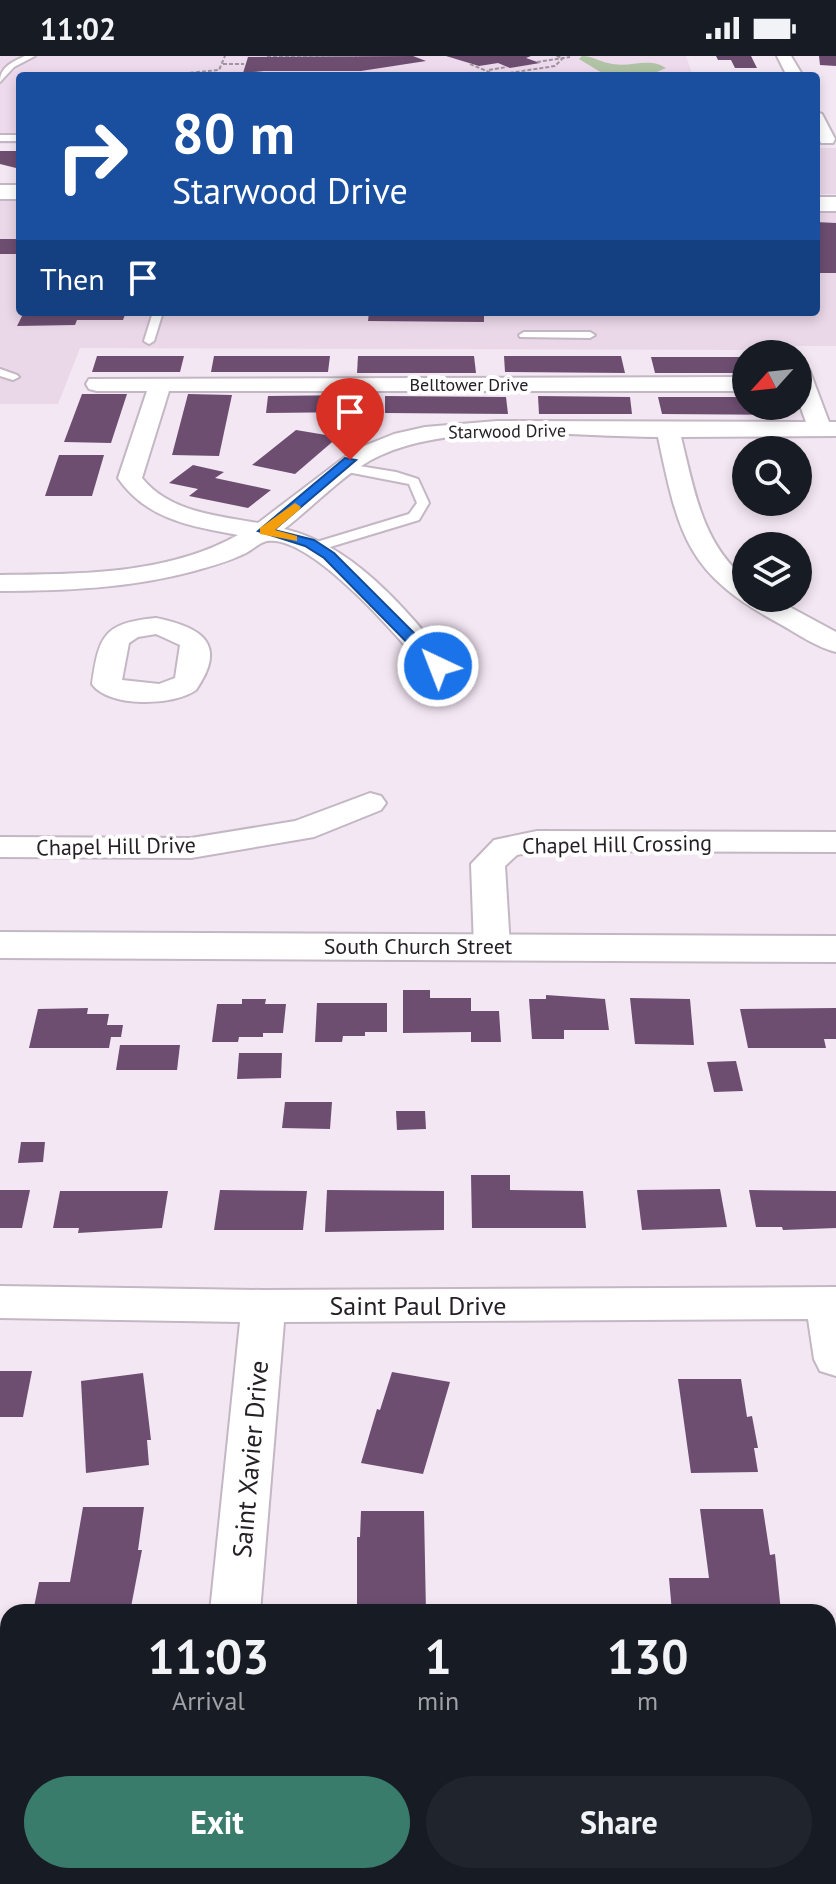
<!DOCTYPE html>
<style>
body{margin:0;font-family:"PT Sans",sans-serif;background:#20242c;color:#f1f3f6;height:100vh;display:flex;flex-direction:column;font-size:30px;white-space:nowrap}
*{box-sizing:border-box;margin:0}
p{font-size:26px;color:#9ea1a6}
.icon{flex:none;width:44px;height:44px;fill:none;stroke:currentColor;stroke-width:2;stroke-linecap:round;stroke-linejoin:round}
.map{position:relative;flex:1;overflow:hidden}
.panel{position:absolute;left:0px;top:1548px;width:836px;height:280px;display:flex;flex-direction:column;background:#171b24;border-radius:24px 24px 0 0;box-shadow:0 4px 12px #0003}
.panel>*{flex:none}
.guide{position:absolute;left:16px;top:16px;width:804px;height:244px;border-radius:8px;box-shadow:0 4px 12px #0003;background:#1a4fa0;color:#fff;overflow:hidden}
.needle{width:52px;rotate:243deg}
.buttons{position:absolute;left:732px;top:284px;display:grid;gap:16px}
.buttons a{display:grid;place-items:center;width:80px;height:80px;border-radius:50%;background:#171b24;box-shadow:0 4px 12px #0003;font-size:40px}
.pin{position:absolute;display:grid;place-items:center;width:68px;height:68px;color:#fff;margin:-82px -34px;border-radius:50% 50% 50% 0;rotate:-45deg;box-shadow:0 0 8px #0007}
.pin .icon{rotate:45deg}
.me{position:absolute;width:88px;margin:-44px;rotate:317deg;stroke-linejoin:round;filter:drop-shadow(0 0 6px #0008)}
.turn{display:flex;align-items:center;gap:28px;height:168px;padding:0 24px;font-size:36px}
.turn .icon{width:104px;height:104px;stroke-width:2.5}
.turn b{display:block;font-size:56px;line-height:68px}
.then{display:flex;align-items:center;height:76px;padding:0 24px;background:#0003;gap:16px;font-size:30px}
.eta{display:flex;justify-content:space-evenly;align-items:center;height:136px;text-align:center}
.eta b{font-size:48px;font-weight:700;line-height:56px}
.cta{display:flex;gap:16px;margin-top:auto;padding:16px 24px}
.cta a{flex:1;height:92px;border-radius:48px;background:#3a7c6c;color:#fff;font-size:32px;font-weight:700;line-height:92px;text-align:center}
.cta a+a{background:#20242c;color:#f1f3f6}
.status{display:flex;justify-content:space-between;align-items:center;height:56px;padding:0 40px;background:#171b24;direction:ltr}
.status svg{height:22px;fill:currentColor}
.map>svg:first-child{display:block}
.commercial{fill:#ead7e8}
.built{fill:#eddaec}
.green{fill:#b1c3a5}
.building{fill:#6d4e71}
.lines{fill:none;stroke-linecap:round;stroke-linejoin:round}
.lane-casing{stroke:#c3b7c3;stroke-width:4}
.street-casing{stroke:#c3b7c3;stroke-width:4}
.secondary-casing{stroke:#c3b7c3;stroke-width:4}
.primary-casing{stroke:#c3b7c3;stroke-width:4}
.path{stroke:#9e949e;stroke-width:2;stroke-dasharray:4 2;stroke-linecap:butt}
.lane{fill:#fff;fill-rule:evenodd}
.street{fill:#fff;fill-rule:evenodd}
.secondary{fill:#fff;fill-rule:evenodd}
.primary{fill:#fff;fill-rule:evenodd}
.route{fill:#1a73e8;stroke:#114b97;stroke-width:2}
.slow{fill:#f59e0b}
.labels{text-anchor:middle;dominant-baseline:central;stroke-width:8;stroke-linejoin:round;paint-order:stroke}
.far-street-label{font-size:18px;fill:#252025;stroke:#fff}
.street-label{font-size:22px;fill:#252025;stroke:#fff}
.near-street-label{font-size:26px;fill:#252025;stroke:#fff}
</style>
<div class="status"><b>11:02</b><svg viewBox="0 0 49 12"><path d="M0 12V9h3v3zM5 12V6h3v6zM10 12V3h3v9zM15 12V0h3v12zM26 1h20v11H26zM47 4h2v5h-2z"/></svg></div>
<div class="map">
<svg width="836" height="1828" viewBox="0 0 836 1828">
<rect width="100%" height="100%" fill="#f4e7f4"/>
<g class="commercial">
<rect x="816" y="92" width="20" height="46"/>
<path d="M0 145H20V256H816V157H836V290H766L767 294 80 292 58 348H0Z"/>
</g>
<path class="built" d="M0 0H686L693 20H20V88H0Z"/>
<path class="green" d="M582 0C592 0 598 5 608 7 629 13 648 0 666 12L657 16 607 20 579 3Z"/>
<g class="building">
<path d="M413 0 426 5 361 15H253L274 17 273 20H212L213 17H243L248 1Z"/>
<path d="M446 0H531L526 2 540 7 510 12 498 7 479 10Z"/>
<path d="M716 0H751L757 12H735L731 4H718Z"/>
<path d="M819 0H836V10L820 9Z"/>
<path d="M0 95H20V113L0 108Z"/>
<path d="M816 166 836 167V217H816Z"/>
<rect x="0" y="183" width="20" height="15"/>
<path d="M24 256H126L123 264H77L75 269 17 270Z"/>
<path d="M369 256H484V266L368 265Z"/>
<path d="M97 300H184L180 316H92Z"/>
<path d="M214 300H330L328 316H211Z"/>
<path d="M358 300H474L476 317H357Z"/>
<path d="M504 300H621L625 317 505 316Z"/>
<path d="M651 301H746V317H655Z"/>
<path d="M82 338H127L111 387 64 386Z"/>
<path d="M188 338 232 339 219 400 172 399Z"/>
<path d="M360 339V356L266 357 268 340Z"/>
<path d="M385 340 506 341 508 358 385 357Z"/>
<path d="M538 340 630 341 632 358H539Z"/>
<path d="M658 341H746V350H783L787 359 662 358Z"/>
<path d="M296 374 338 381 295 418 252 409Z"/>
<path d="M59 399H104L92 440H45Z"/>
<path d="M193 409 224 416 215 422 271 434 248 452 189 440 198 433 169 427Z"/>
<path d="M403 934H430V942H471V955H499L501 986H471V976L403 977Z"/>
<path d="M546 939 605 943 609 974H564V983H532L529 943H546Z"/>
<path d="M630 942 690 943 694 989 635 988Z"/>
<path d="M242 943H266L265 948H286L283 977H263V981H239L238 986H212L217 948H242Z"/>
<path d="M317 947H387V976H365V980H343L342 986H315Z"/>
<path d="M88 952 87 958H109L107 969H123L121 981H111L109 992H29L38 953Z"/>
<path d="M836 952V983H824L826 992H748L740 953Z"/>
<path d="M120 989H180L177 1014H116Z"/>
<path d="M239 997H282L281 1022 237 1023Z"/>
<path d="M736 1005 743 1035 714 1036 707 1006Z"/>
<path d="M285 1046H332L330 1073 282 1072Z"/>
<path d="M396 1055H425L426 1073 397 1074Z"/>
<path d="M21 1086H45L43 1106 18 1107Z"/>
<path d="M471 1119H510V1134L583 1135 586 1172H472Z"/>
<path d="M720 1133 727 1171 642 1174 637 1134Z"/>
<path d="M0 1134H30L22 1172H0Z"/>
<path d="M220 1134 307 1135 303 1174H214Z"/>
<path d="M327 1134 444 1135V1174L325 1176Z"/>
<path d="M749 1134 836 1135V1172L783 1174 782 1171H756Z"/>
<path d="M60 1135H168L162 1172 78 1177 79 1172H53Z"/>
<path d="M0 1315H32L23 1361H0Z"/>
<path d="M392 1316 450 1326 423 1418 361 1407 377 1353 380 1354Z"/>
<path d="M143 1317 151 1384H147L149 1409 86 1417 81 1325Z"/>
<path d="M678 1323H741L747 1361 752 1360 758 1392H754L758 1416 691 1417Z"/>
<path d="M83 1451H144L138 1494H142L130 1556H33L39 1526H70Z"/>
<path d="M700 1453H763L770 1499 775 1498 781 1556H672L669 1522H709Z"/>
<path d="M361 1455H424L426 1556H357V1481H360Z"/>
<path d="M828 1803H834L836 1828H746L745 1820H828Z"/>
<path d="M19 1820H100L99 1828H17Z"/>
<rect x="342" y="1820" width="83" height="8"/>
</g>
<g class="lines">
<defs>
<g id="lane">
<path d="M25 0H35L14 11 0 26C0 11 12 6 25 0Z"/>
<rect x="0" y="79" width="20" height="6"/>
<path d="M153 256H163L154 285 149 288 144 285Z"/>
<path d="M524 276H590L595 279 590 282 520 281 519 279Z"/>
<path d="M0 313 17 319 19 321 13 324 0 320Z"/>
<path d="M341 407 396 416 418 423 429 447 419 464 320 494H310V488L409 458 417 447 409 428 337 414 335 411Z"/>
</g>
<g id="street">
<path d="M777 0H791L803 20H787Z"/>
<path d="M816 56 822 58 835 83 833 87H821L819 83Z"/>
<path d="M798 306 809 313 829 366H836V380L681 381C694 433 702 488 746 523V542H773L836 576V596C816 591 798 578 780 568 687 518 679 481 658 381 574 381 445 363 371 404 339 422 314 450 284 473 359 490 414 564 461 620L466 626 461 632 451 635 441 632C412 597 315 478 267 485 260 486 252 494 246 497 230 505 212 510 194 515 131 532 65 535 0 535V519C79 518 167 519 238 479 191 470 147 464 118 422L147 335H97L89 333 86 328 89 323 746 321V335H169L142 422C169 456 218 460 258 467L354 394 394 378 425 371 497 365 806 366 798 344Z"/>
<path d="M156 562C200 571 229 587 196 634 174 650 109 652 92 628 99 579 104 567 156 562ZM156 578 180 589 175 622 159 628 122 624 129 587 138 581Z"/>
<path d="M370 737 381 740 386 747 381 754 314 781 191 802 0 801V781L191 782 295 765Z"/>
<path d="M537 775 836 776V796L537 795 517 799 505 810 510 891 505 899 492 902 479 899 474 891 471 808 494 784Z"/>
<path d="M0 1230 263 1234 836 1231V1320L820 1315 814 1303 808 1263 284 1266 260 1556H210L240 1266 0 1262Z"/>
<path d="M182 1820H238L239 1828H181Z"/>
</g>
<path id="secondary" d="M0 876 836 880V906L0 902Z"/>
<g id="primary">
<rect x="0" y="129" width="20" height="14"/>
<rect x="816" y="141" width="20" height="14"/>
</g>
</defs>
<use href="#lane" class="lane-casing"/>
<use href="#street" class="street-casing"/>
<use href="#secondary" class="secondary-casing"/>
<use href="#primary" class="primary-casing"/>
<g class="path">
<path d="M267 0H359"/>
<path d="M537 6 570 1"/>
<path d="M223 8H244"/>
<path d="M470 8 496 19 555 10 563 2 556 0"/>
<path d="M489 14 507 11"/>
<path d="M178 18 219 14 225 0"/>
</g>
<use href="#lane" class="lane"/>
<use href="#street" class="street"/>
<use href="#secondary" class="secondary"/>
<use href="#primary" class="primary"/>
</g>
<path class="route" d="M345 402 356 404 274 474 314 484 334 497 443 606V613H433L324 502 305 490 258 475Z"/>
<path class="slow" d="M295 447 301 451 299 454 275 474 297 480V485L260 478V472Z"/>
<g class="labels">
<g class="far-street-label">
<text x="469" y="328">Belltower Drive</text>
<text transform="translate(507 375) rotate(-1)">Starwood Drive</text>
</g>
<g class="street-label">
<text transform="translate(617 788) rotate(-1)">Chapel Hill Crossing</text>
<text transform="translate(116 790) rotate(-1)">Chapel Hill Drive</text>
<text x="418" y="890">South Church Street</text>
</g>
<g class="near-street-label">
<text x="418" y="1249">Saint Paul Drive</text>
<text transform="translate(250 1403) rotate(-85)">Saint Xavier Drive</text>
</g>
</g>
</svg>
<div class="buttons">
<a><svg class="needle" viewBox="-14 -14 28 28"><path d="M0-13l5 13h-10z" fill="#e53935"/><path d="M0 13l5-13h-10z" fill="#9ea1a6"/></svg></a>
<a><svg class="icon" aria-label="search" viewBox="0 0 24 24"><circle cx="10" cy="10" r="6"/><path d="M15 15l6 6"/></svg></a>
<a><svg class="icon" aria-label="layers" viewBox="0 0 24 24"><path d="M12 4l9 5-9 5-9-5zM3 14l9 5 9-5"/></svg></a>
</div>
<div class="pin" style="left:350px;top:404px;background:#d93025"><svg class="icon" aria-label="arrive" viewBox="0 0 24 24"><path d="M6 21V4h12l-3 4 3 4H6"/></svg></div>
<svg class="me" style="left:438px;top:610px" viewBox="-20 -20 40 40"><circle r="17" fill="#1a73e8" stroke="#fff" stroke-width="3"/><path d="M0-11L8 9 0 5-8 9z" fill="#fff"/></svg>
<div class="guide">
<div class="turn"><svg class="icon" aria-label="right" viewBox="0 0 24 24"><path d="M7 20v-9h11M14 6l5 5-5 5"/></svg><div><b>80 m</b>Starwood Drive</div></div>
<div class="then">Then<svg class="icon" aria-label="arrive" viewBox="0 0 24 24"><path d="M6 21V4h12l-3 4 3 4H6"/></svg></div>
</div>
<section class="panel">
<div class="eta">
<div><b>11:03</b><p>Arrival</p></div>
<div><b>1</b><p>min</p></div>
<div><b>130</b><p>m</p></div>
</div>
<div class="cta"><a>Exit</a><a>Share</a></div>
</section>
</div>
